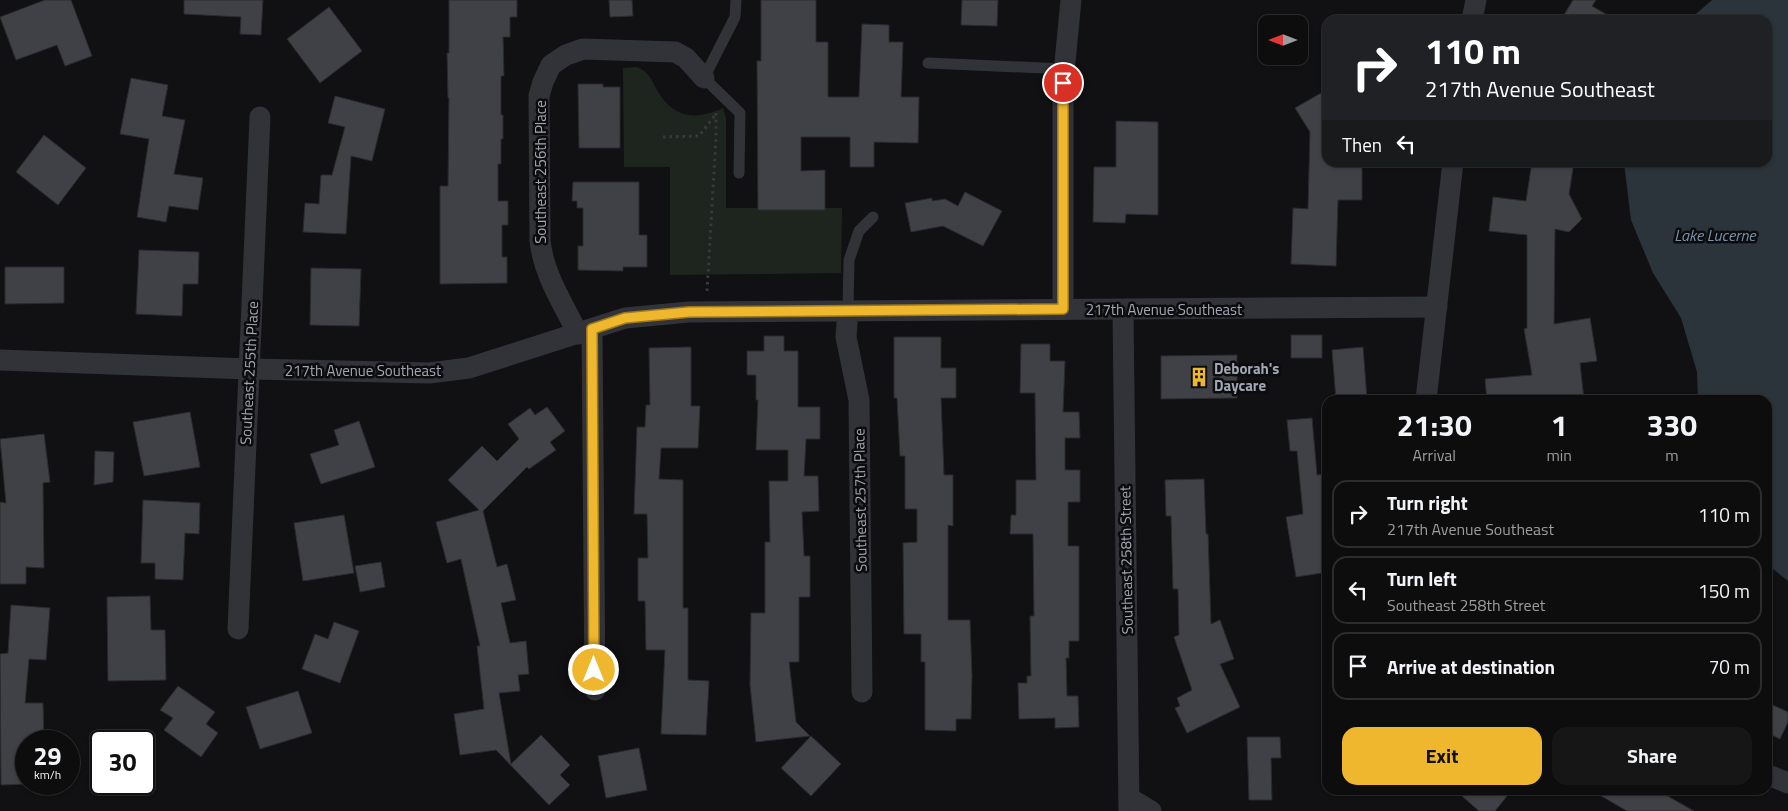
<!DOCTYPE html>
<style>
body{margin:0;font-family:"Titillium Web",sans-serif;background:#161617;color:#f1f3f6;height:100vh;display:flex;flex-direction:column;font-size:19px;white-space:nowrap}
*{box-sizing:border-box;margin:0}
p{font-size:16px;color:#9a9c9e}
.icon{flex:none;width:28px;height:28px;fill:none;stroke:currentColor;stroke-width:2;stroke-linecap:round;stroke-linejoin:round}
.map{position:relative;flex:1;overflow:hidden}
.panel{position:absolute;left:1322px;top:395px;width:450px;height:400px;display:flex;flex-direction:column;background:#0d0d0e;border-radius:15px;box-shadow:0 1px 4px #0004,0 0 0 1px #2d2d2e}
.panel>*{flex:none}
.hud{position:absolute;left:1322px;top:15px;width:450px;height:152px;border-radius:15px;box-shadow:0 1px 4px #0004,0 0 0 1px #2d2d2e;background:#202124;color:#fff;overflow:hidden}
.needle{width:32px;rotate:270deg}
.tools{position:absolute;left:1258px;top:15px;display:grid;gap:10px}
.tools a{display:grid;place-items:center;width:50px;height:50px;border-radius:10px;background:#0d0d0e;box-shadow:0 1px 4px #0004,0 0 0 1px #2d2d2e;font-size:25px}
.speed{position:absolute;left:15px;top:730px;display:flex;gap:10px;font-size:25px;font-weight:700;text-align:center}
.speed>*{display:grid;place-content:center;width:65px;height:65px;border-radius:50%;background:#0d0d0e;box-shadow:0 1px 4px #0004,0 0 0 1px #2d2d2e;line-height:1}
.speed small{font-size:12px;font-weight:400}
.speed .limit{border:2px solid #111;border-radius:8px;background:#fff;color:#111}
.pin{position:absolute;display:grid;place-items:center;width:42px;height:42px;color:#fff;margin:-21px;border:2px solid #fff;border-radius:50%;box-shadow:0 1px 5px #0007}
.me{position:absolute;width:55px;margin:-28px;rotate:0deg;stroke-linejoin:round;filter:drop-shadow(0 0 4px #0008)}
.turn{display:flex;align-items:center;gap:18px;height:105px;padding:0 20px;font-size:22px}
.turn .icon{width:65px;height:65px;stroke-width:2.5}
.turn b{display:block;font-size:35px;line-height:42px}
.then{display:flex;align-items:center;height:48px;padding:0 20px;background:#0003;gap:10px;font-size:19px}
.eta{display:flex;justify-content:space-evenly;align-items:center;height:85px;text-align:center}
.eta b{font-size:30px;font-weight:700;line-height:35px}
.primary-button{display:flex;gap:10px;margin-top:auto;padding:10px 20px}
.primary-button a{flex:1;height:58px;border-radius:15px;background:#eeb72e;color:#111;font-size:20px;font-weight:700;line-height:58px;text-align:center}
.primary-button a+a{background:#161617;color:#f1f3f6}
ul{padding:0;list-style:none}
li{display:flex;align-items:center;gap:15px;height:68px;margin:0 10px 8px;padding:0 10px;border:2px solid #2d2d2e;border-radius:15px}
li div{flex:1}
li b{display:block;font-size:19px}
li em{font-style:normal}
.map>svg:first-child{display:block}
.green{fill:#1e251f}
.water{fill:#2b333b}
.building{fill:#404146;stroke:#2b2b2f}
.lines{fill:none;stroke-linecap:round;stroke-linejoin:round}
.path{stroke:#383a3f;stroke-width:3;stroke-dasharray:2.5 4;stroke-linecap:butt}
.lane{stroke:#323338;stroke-width:11}
.street{stroke:#323338;stroke-width:21}
.route-casing{stroke:#9b771e;stroke-width:12}
.route{stroke:#eeb72e;stroke-width:9}
.labels{text-anchor:middle;dominant-baseline:central;stroke-width:5;stroke-linejoin:round;paint-order:stroke}
.street-label{font-size:15px;fill:#a3a7b3;stroke:#0c0c0e}
.poi-label{font-size:15px;font-weight:bold;fill:#a3a7b3;stroke:#0c0c0e;text-anchor:start}
.water-label{font-size:16px;font-style:italic;fill:#7a93ae;stroke:#0c0c0e}
</style>
<div class="map">
<svg width="1788" height="811" viewBox="0 0 1788 811">
<rect width="100%" height="100%" fill="#111113"/>
<path class="green" d="M637 67C649 72 651 79 657 90 673 118 694 121 723 108L726 118V208H842L841 273 670 275V167H624L623 68Z"/>
<path class="water" d="M1712 0H1788V581L1768 565V400H1698L1697 372 1681 318 1653 273 1631 220 1624 163 1768 162V20H1689Z"/>
<g class="building">
<path d="M45 0H71L92 56 65 66 57 45 16 60 0 17Z"/>
<path d="M184 0H263L261 35 240 34 241 17 184 14Z"/>
<path d="M449 0H517V17H510V37H503L504 76H501V115H503V139H501V164H498V201H508V225H502V257H507V283L440 284V186H448L449 98H448L447 53H449Z"/>
<path d="M609 0H632L633 16 610 17Z"/>
<path d="M761 0H816V42H828V97H859L862 24 889 25V42H903L901 97H919L918 143 874 142V167H850V137H801V171L825 170V210H758L757 61H761Z"/>
<path d="M962 0H998L997 26 961 25Z"/>
<path d="M1573 0H1596L1592 6 1616 20H1561Z"/>
<path d="M329 7 362 51 320 83 287 39Z"/>
<path d="M131 78 168 85 162 116 185 120 174 174 203 178 198 210 169 206 166 222 137 217 149 139 120 134Z"/>
<path d="M578 84H603V87H620V148H579Z"/>
<path d="M1328 89V162H1362V200H1338L1336 266 1291 264 1293 208 1308 209 1310 132 1295 108Z"/>
<path d="M335 96 385 109 372 161 351 156 346 234 303 232 305 203 319 204 321 175H332L345 127 328 123Z"/>
<path d="M1116 121 1158 122V215L1126 214 1125 223 1093 222 1094 167H1116Z"/>
<path d="M44 135 86 168 58 205 16 172Z"/>
<path d="M1532 162H1574L1569 194 1582 219 1569 232 1555 229 1554 324 1590 318 1597 361 1580 363 1584 400H1487L1485 379 1532 375 1524 329 1527 328V235L1489 231 1493 197 1526 201Z"/>
<path d="M573 182H639V235H647V267H623V271L578 270V246H583V208H577V201H572Z"/>
<path d="M965 192 1002 211 983 246 943 226 911 232 905 203 932 198V201L945 199 958 206Z"/>
<path d="M139 250 199 252 198 284H183L182 316 136 314Z"/>
<path d="M5 267H64V303L5 304Z"/>
<path d="M311 268 361 269 359 326 310 325Z"/>
<rect x="1291" y="335" width="31" height="23"/>
<path d="M764 336H784V351H798V407H820V439H806L804 476H818L819 511 802 512 804 556H810V597H799V662H789L796 722 810 736 756 742 750 685 751 613H765V542H770L769 481H788V450H756L758 400H756V375H747V351H764Z"/>
<path d="M894 337H941V368H956V398H941L944 475H953V526L948 525V620H970L972 676 971 719H956V731L925 730V662H921V634H904L903 543 917 542V509H905V456H900L897 398H894Z"/>
<path d="M1021 344H1050V361H1065L1063 412H1079L1080 438H1065V470H1080V502H1068V546H1079V641H1069V658H1066L1067 696H1078L1079 727 1055 728V718L1019 719 1018 683H1027V676H1031L1030 616H1034L1033 534H1010L1011 515H1016V480H1036L1035 393H1020Z"/>
<path d="M691 347V406H700L698 448H661L659 479 683 480V608H688V680L709 681 706 735 661 734 665 650H646L645 601H638V558H648L647 514H634L637 427H645L646 405H650L649 348Z"/>
<path d="M1363 347 1367 399 1336 400 1332 350Z"/>
<path d="M1237 355V398L1161 399V356Z"/>
<path d="M547 407 565 431 550 442 556 450 529 469 527 467 483 511 497 567 507 564 516 600 501 603 510 643 526 641 529 674 518 675 520 691 499 693 511 764 541 735 570 765 560 775 570 785 549 805 496 750 460 755 454 714 484 709 477 646H480L461 559 447 563 436 522 479 510 448 480 482 446 497 461 519 439 508 424 530 408 535 415Z"/>
<path d="M190 412 200 467 144 476 133 422Z"/>
<path d="M1312 418 1317 475 1328 474V572L1296 577 1286 517 1303 514 1297 451H1290L1287 420Z"/>
<path d="M359 421 375 467 321 484 310 454 339 445 334 430Z"/>
<path d="M44 434 50 482 43 483 44 568 26 567V584H0V502L6 503 0 439Z"/>
<path d="M95 451 114 452 113 482 94 485Z"/>
<path d="M1204 479 1206 534H1208L1211 624 1220 620 1234 659 1220 664 1240 707 1187 733 1175 708 1180 706 1177 698 1192 690 1174 637 1179 635 1178 589H1173L1171 516H1166L1165 480Z"/>
<path d="M143 500 200 503 199 534 185 533 183 580 155 579V563H141Z"/>
<path d="M344 515 354 573 303 581 294 523Z"/>
<path d="M381 562 385 587 360 592 355 566Z"/>
<path d="M150 596 151 630H165L166 680 108 681 107 597Z"/>
<path d="M11 605 50 608 46 660 29 659 25 703H43L44 741H26V784L1 785 0 654 8 653Z"/>
<path d="M334 622 359 631 340 683 302 669 315 634 328 639Z"/>
<path d="M178 686 215 712 206 724 218 733 201 757 164 730 173 718 160 710Z"/>
<path d="M298 691 312 733 260 749 246 707Z"/>
<path d="M1768 703 1788 712V722L1780 739 1768 733Z"/>
<path d="M811 736 841 764 811 796 781 768Z"/>
<path d="M1247 737H1280L1281 758H1271L1272 800H1249Z"/>
<path d="M639 748 647 790 606 798 598 756Z"/>
<path d="M1455 790H1512L1495 811H1479Z"/>
<path d="M1591 790H1657L1694 811H1627Z"/>
</g>
<g class="lines">
<g class="path">
<path d="M663 137 699 136 716 114"/>
<path d="M707 291 716 138V113"/>
</g>
<g class="lane">
<path d="M736 0 735 17 704 78 740 113 739 173"/>
<path d="M928 63 1065 69"/>
<path d="M848 310 849 260 859 231 873 217"/>
</g>
<g class="street">
<path d="M1472 20 1476 0"/>
<path d="M1063 309V83L1071 0"/>
<path d="M848 310 846 337 859 400 862 692"/>
<path d="M1123 310 1129 811"/>
<path d="M592 329 595 690"/>
<path d="M578 334C563 303 543 274 540 240L539 96 543 82 551 65 566 55 583 49 675 52 686 58 704 78"/>
<path d="M0 360 249 369 429 373 469 368 625 318 689 312 1437 307"/>
<path d="M1426 400 1453 162"/>
<path d="M238 629 260 117"/>
<path d="M1768 775 1788 783"/>
<path d="M1129 798 1151 811"/>
</g>
</g>
<g class="lines">
<defs>
<path id="route" d="M594 670 592 329 625 318 689 312 1063 309V83"/>
</defs>
<use href="#route" class="route-casing"/>
<use href="#route" class="route"/>
</g>
<defs>
<symbol id="building-bare" viewBox="-9 -9 18 18"><path d="M-4-6H4V6H1V3H-1V6H-4ZM-2.5-4.3h1.7v1.8h-1.7ZM.8-4.3h1.7v1.8H.8ZM-2.5-1h1.7V.8h-1.7ZM.8-1h1.7V.8H.8Z" fill="#eeb72e" stroke="#0c0c0e" stroke-width="2.5" paint-order="stroke"/></symbol>
</defs>
<g fill-rule="evenodd">
<use href="#building-bare" x="1185" y="363" width="28" height="28"/>
</g>
<g class="labels">
<g class="street-label">
<text transform="translate(540 172) rotate(-90)">Southeast 256th Place</text>
<text x="1164" y="309">217th Avenue Southeast</text>
<text x="363" y="370">217th Avenue Southeast</text>
<text transform="translate(249 373) rotate(-87)">Southeast 255th Place</text>
<text transform="translate(860 500) rotate(-91)">Southeast 257th Place</text>
<text transform="translate(1126 560) rotate(-91)">Southeast 258th Street</text>
</g>
<g class="poi-label">
<text x="1214" y="368">Deborah's<tspan x="1214" dy="17">Daycare</tspan></text>
</g>
<g class="water-label">
<text x="1715" y="235">Lake Lucerne</text>
</g>
</g>
</svg>
<div class="tools">
<a><svg class="needle" viewBox="-14 -14 28 28"><path d="M0-13l5 13h-10z" fill="#e53935"/><path d="M0 13l5-13h-10z" fill="#9a9c9e"/></svg></a>
</div>
<div class="speed"><div>29<small>km/h</small></div><div class="limit">30</div></div>
<div class="pin" style="left:1063px;top:83px;background:#d93025"><svg class="icon" aria-label="arrive" viewBox="0 0 24 24"><path d="M6 21V4h12l-3 4 3 4H6"/></svg></div>
<svg class="me" style="left:594px;top:670px" viewBox="-20 -20 40 40"><circle r="17" fill="#eeb72e" stroke="#fff" stroke-width="3"/><path d="M0-11L8 9 0 5-8 9z" fill="#fff"/></svg>
<div class="hud">
<div class="turn"><svg class="icon" aria-label="right" viewBox="0 0 24 24"><path d="M7 20v-9h11M14 6l5 5-5 5"/></svg><div><b>110 m</b>217th Avenue Southeast</div></div>
<div class="then">Then<svg class="icon" aria-label="left" viewBox="0 0 24 24"><path d="M17 20v-9H6M10 6l-5 5 5 5"/></svg></div>
</div>
<section class="panel">
<div class="eta">
<div><b>21:30</b><p>Arrival</p></div>
<div><b>1</b><p>min</p></div>
<div><b>330</b><p>m</p></div>
</div>
<ul>
<li><svg class="icon" aria-label="right" viewBox="0 0 24 24"><path d="M7 20v-9h11M14 6l5 5-5 5"/></svg><div><b>Turn right</b><p>217th Avenue Southeast</p></div><em>110 m</em></li>
<li><svg class="icon" aria-label="left" viewBox="0 0 24 24"><path d="M17 20v-9H6M10 6l-5 5 5 5"/></svg><div><b>Turn left</b><p>Southeast 258th Street</p></div><em>150 m</em></li>
<li><svg class="icon" aria-label="arrive" viewBox="0 0 24 24"><path d="M6 21V4h12l-3 4 3 4H6"/></svg><div><b>Arrive at destination</b></div><em>70 m</em></li>
</ul>
<div class="primary-button"><a>Exit</a><a>Share</a></div>
</section>
</div>
